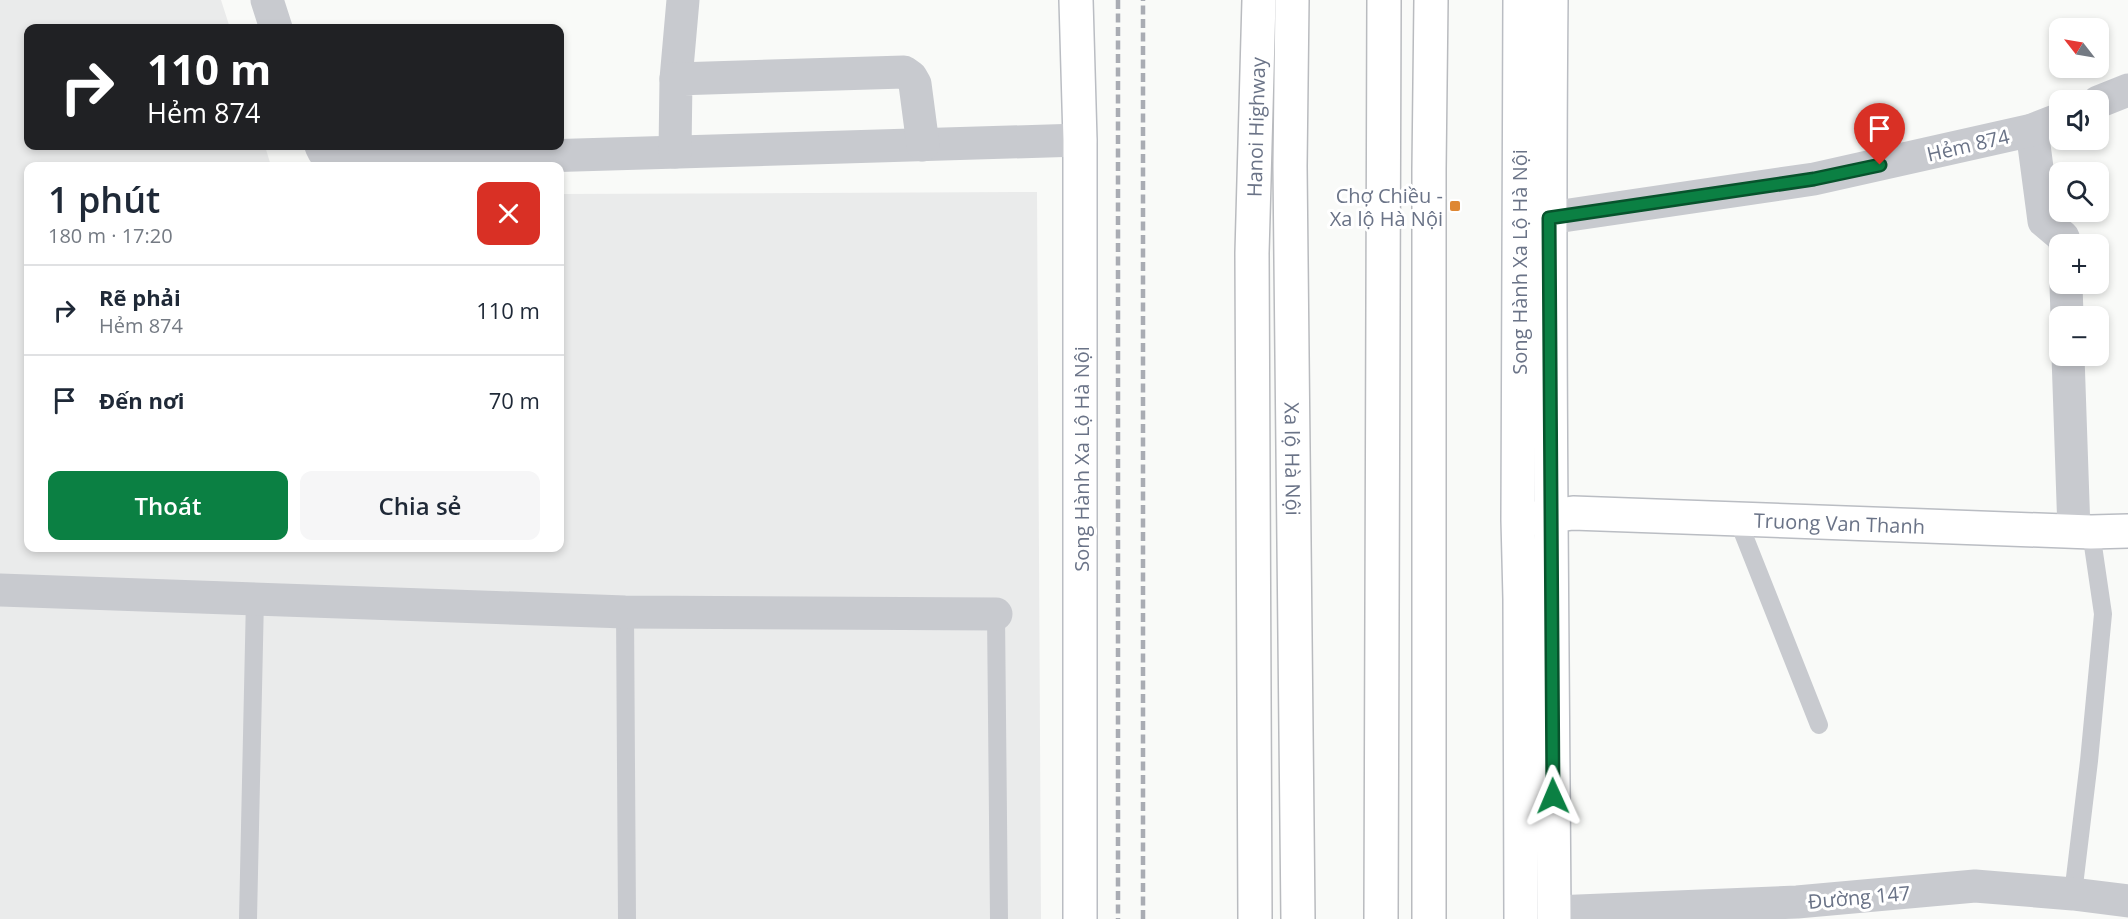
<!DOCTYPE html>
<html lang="vi">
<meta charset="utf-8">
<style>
body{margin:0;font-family:"Open Sans",sans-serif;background:#f6f6f7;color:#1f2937;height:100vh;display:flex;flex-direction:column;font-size:22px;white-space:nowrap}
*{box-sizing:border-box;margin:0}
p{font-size:20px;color:#747a83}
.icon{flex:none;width:33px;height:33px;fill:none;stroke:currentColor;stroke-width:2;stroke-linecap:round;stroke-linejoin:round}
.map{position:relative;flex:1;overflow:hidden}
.drawer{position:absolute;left:24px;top:162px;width:540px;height:390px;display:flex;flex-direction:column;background:#fff;border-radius:12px;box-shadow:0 3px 9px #0003}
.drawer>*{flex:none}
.hud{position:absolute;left:24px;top:24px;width:540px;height:126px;border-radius:12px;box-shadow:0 3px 9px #0003;background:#202124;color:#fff;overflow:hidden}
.needle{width:39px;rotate:301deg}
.tools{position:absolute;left:2049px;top:18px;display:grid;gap:12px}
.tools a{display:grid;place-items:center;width:60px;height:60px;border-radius:12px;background:#fff;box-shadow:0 3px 9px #0003;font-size:30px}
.pin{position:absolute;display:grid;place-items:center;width:51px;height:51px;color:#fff;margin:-62px -26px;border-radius:50% 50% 50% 0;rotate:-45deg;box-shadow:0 0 6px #0007}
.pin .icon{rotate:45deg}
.me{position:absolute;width:66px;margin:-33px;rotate:359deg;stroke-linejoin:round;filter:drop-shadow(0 0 4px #0008)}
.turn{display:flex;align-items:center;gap:21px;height:126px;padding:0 24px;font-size:27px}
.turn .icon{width:78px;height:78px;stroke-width:2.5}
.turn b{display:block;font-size:42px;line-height:51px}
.round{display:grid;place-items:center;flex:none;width:63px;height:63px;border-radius:12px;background:#f6f6f7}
.head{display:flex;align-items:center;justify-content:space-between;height:102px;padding:0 24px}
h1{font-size:36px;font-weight:600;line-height:45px}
.action{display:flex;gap:12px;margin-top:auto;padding:12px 24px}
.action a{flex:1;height:69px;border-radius:12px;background:#0b8043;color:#fff;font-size:24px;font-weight:600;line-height:69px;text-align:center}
.action a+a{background:#f6f6f7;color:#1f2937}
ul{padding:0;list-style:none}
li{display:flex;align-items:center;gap:18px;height:90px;padding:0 24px;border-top:2px solid #e0e1e3}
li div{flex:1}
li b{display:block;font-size:22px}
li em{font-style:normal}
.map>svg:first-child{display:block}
.built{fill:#eaebeb}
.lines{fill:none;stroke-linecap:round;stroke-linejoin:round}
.secondary-casing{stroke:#babdc3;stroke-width:36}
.highway-casing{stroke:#b9bbbf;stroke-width:36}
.lane{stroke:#c8cacf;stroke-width:18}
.street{stroke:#c8cacf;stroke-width:33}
.secondary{stroke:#fff;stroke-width:33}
.highway{stroke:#fff;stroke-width:33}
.rail{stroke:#a9acb3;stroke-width:4.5;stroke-dasharray:9 4.5;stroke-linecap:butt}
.route-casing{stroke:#07532c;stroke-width:15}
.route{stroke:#0b8043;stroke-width:10}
.poi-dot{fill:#de8733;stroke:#fff;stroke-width:2}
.labels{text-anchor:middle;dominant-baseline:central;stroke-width:6;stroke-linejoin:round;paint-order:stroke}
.street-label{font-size:20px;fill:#6a7387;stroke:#fff}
.poi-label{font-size:20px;fill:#6a7387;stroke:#fff;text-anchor:end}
</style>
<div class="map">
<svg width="2128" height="919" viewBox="0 0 2128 919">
<rect width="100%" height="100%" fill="#f9faf8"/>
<path class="built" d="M0 0H221L230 28H28V146H265L271 166H28V548H560V194L1037 192 1041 919H0Z"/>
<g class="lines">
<defs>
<g id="secondary">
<path d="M1076 0 1080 140V919"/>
<path d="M1520 0 1518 520 1520 599 1521 919"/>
<path d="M1551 0C1548 306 1552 613 1554 919"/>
<path id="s1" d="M1528 519 1573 513 2091 532 2128 531"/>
</g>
<g id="highway">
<path id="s2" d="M1292 0 1290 166 1298 919"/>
<path id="s3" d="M1255 919 1252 253 1259 0"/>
<path d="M1381 919 1384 0"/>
<path d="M1429 919V169L1431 0"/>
</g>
</defs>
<use href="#secondary" class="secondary-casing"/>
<use href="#highway" class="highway-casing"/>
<g class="lane">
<path d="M1737 518 1819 725"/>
<path d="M625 612 627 919"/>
<path d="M996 614 999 919"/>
<path d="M2073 894 2089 761 2103 614 2091 532"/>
<path d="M248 919 255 598"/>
</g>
<g class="street">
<path d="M267 0 276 28"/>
<path d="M676 79 683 0"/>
<path d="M2098 102 2128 90"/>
<path d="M2032 130 2044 221 2063 237 2065 244"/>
<path d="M321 146 324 152 374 161 1080 140"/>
<path d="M675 152 676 79 904 72 911 77 915 84 923 145"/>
<path d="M1549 218 1814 179 2032 130 2060 119"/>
<path d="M2066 284 2067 316"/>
<path d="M2068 356 2074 531"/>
<path d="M0 590 625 612 996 614"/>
<path d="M1554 912 1797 902 1975 886 2073 894 2128 901"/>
</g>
<use href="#secondary" class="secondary"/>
<use href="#highway" class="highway"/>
<g class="rail">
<path d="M1118 0V919"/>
<path d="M1143 919V0"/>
</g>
</g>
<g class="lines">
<defs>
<path id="route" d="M1553 796 1549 218 1814 179 1880 165"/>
</defs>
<use href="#route" class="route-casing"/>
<use href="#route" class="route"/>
</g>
<rect class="poi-dot" x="1449" y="200" width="12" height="12" rx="3"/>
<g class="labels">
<g class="street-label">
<text stroke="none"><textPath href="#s3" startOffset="792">Hanoi Highway</textPath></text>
<text transform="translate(1968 145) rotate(-13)">Hẻm 874</text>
<text transform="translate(1519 262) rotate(-90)">Song Hành Xa Lộ Hà Nội</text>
<text transform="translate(1081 459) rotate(-90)">Song Hành Xa Lộ Hà Nội</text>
<text stroke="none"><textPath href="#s2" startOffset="459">Xa lộ Hà Nội</textPath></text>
<text stroke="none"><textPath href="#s1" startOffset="312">Truong Van Thanh</textPath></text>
<text transform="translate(1859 897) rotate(-5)">Đường 147</text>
</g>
<g class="poi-label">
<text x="1443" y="195">Chợ Chiều -<tspan x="1443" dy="23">Xa lộ Hà Nội</tspan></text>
</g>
</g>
</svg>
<div class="tools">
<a><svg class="needle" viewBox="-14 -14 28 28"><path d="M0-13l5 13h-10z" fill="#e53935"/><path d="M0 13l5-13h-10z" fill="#747a83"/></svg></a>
<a><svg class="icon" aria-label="sound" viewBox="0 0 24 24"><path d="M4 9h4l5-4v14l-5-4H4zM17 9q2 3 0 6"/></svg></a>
<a><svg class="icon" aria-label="search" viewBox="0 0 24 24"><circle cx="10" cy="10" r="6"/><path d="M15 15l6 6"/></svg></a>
<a>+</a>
<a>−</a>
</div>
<div class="pin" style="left:1880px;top:165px;background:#d93025"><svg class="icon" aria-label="arrive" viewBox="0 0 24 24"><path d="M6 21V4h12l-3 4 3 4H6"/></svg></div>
<svg class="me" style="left:1553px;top:796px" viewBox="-20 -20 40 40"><path d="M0-17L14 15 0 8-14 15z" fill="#0b8043" stroke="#fff" stroke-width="4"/></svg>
<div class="hud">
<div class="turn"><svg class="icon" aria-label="right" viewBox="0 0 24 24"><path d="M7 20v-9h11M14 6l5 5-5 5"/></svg><div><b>110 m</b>Hẻm 874</div></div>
</div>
<section class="drawer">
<div class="head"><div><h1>1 phút</h1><p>180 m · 17:20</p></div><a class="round" style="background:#d93025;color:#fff"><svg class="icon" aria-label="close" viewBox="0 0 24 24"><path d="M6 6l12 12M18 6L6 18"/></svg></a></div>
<ul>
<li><svg class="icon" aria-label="right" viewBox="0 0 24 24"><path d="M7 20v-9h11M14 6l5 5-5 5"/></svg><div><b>Rẽ phải</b><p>Hẻm 874</p></div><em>110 m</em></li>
<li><svg class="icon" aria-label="arrive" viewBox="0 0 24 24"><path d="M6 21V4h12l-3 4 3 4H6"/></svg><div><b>Đến nơi</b></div><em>70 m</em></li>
</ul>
<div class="action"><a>Thoát</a><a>Chia sẻ</a></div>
</section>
</div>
